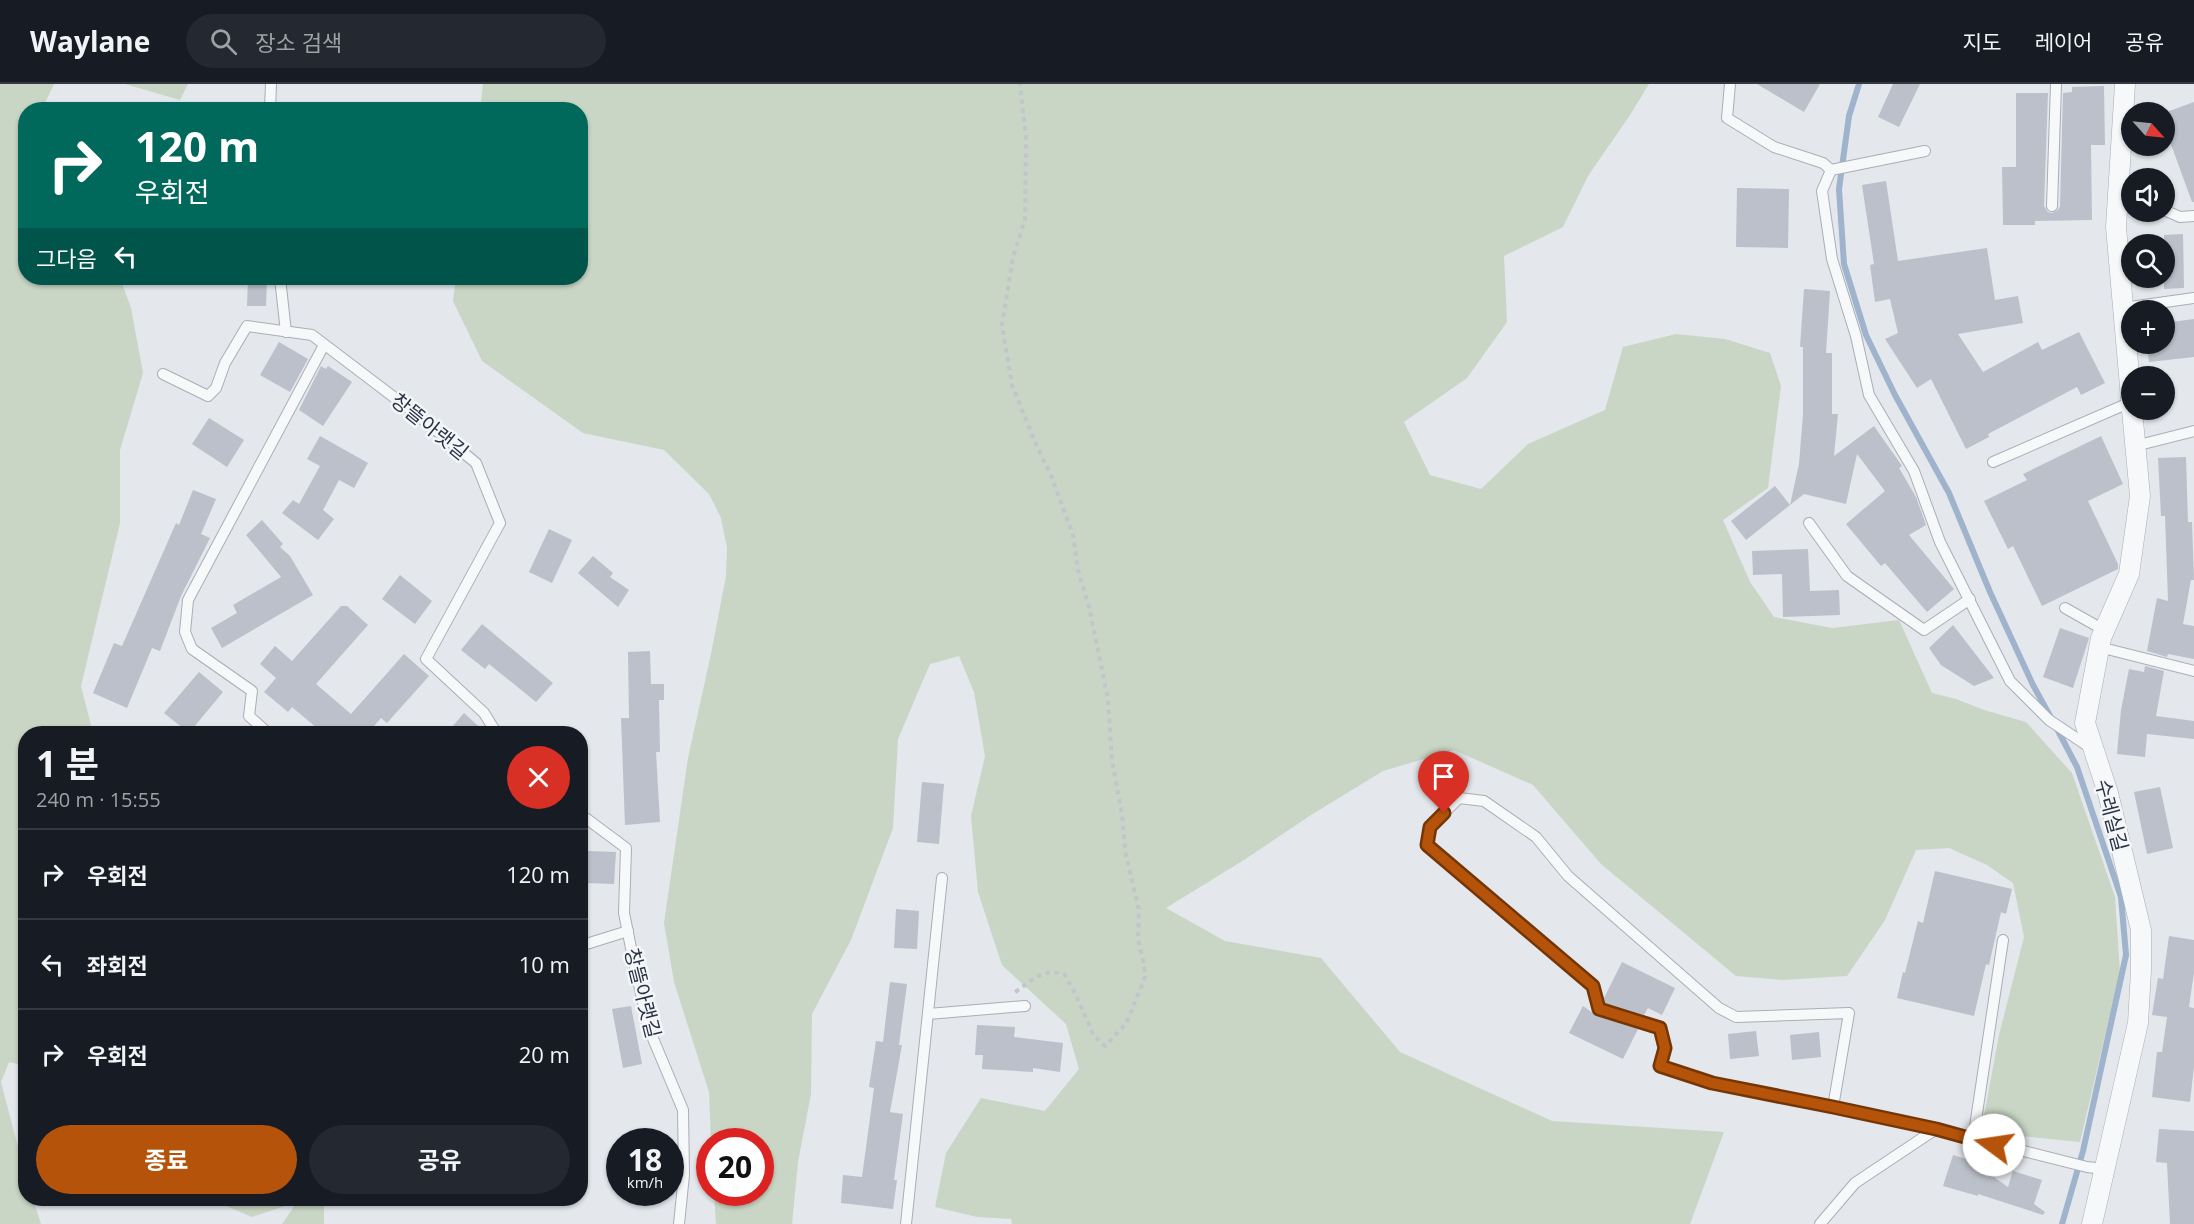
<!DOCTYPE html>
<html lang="ko">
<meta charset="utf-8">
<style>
body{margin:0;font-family:"Open Sans","Noto Sans KR",sans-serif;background:#242831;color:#f1f3f6;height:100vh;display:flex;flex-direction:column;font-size:22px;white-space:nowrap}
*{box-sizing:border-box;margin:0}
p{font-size:20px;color:#9ea1a6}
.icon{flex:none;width:33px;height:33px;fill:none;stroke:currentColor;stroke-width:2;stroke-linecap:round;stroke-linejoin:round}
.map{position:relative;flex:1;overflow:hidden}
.details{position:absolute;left:18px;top:642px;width:570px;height:480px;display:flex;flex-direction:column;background:#171b24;border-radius:24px;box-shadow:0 2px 4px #0004}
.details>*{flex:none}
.top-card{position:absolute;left:18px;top:18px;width:570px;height:183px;border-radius:24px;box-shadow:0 2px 4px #0004;background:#00695c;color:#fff;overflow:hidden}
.needle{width:39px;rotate:117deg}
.fabs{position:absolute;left:2121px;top:18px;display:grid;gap:12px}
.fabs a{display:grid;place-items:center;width:54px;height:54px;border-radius:50%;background:#171b24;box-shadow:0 2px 4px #0004;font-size:30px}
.speed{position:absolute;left:606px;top:1044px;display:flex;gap:12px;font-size:30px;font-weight:700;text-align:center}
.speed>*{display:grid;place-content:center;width:78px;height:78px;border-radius:50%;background:#171b24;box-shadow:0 2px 4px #0004;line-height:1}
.speed small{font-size:15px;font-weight:400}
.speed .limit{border:9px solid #d22;background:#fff;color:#111}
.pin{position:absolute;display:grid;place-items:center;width:51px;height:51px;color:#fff;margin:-62px -26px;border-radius:50% 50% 50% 0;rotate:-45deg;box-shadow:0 0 6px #0007}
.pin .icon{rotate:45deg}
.me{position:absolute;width:66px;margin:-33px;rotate:284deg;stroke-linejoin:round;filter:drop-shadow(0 0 4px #0008)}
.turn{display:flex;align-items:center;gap:21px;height:126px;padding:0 18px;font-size:27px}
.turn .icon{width:78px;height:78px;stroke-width:2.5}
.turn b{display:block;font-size:42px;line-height:51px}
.then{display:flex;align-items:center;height:57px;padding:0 18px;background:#0003;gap:12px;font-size:22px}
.round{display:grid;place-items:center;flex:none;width:63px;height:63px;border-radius:32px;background:#242831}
.headline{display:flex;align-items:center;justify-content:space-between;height:102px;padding:0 18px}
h1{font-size:36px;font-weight:700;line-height:45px}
.action{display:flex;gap:12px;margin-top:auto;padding:12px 18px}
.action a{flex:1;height:69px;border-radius:36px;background:#b45309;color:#fff;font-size:24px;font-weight:700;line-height:69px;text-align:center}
.action a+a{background:#242831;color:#f1f3f6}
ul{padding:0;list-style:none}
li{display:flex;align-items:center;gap:18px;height:90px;padding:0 18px;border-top:2px solid #363941}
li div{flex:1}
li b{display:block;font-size:22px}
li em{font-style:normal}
header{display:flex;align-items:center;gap:36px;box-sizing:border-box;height:84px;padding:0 30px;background:#171b24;border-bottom:2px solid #363941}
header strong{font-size:28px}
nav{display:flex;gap:33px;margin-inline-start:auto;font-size:21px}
.search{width:420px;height:54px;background:#242831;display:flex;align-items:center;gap:15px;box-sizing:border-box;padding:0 21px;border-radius:33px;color:#9ea1a6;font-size:22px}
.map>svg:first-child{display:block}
.green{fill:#c9d6c5}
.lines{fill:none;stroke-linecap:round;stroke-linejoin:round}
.stream{stroke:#9fb4cc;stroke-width:6}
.building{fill:#bbc0ca}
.service-casing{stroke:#a9aeb7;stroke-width:12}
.minor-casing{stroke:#a9aeb7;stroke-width:21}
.path{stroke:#c2c5cb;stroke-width:4;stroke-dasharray:4.5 4.5;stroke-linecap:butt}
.service{stroke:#f7f8fa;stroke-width:10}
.minor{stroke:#f7f8fa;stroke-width:20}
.route-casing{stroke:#753606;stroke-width:15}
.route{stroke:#b45309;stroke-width:10}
.labels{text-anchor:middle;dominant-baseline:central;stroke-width:5;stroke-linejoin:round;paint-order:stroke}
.street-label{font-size:20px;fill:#2b3445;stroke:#f4f6f9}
</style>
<header>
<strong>Waylane</strong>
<div class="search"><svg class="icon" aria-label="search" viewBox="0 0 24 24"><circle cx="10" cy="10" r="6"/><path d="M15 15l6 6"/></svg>장소 검색</div>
<nav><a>지도</a><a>레이어</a><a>공유</a></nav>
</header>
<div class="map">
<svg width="2194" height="1140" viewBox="0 0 2194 1140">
<rect width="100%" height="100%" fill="#e4e7ec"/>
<g class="green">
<path d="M0 0H54L42 25 26 26 25 62 20 74 26 79V194H120L131 224 143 289 120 366V439L81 602 93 649 26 650 25 982 9 978 1 998 25 1090 26 1114 33 1115 41 1140H0Z"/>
<path d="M125 0H188L180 16Z"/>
<path d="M483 0H1649L1630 31 1588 92 1563 143 1504 172 1507 238 1467 294 1404 338 1430 391 1481 405 1528 360 1605 326 1623 263 1676 250 1725 255 1770 269 1781 302 1768 404 1723 436 1750 498 1774 533 1832 544 1899 536 1932 609 1956 615 1984 626 2026 638 2072 689 2115 813 2120 888 2080 1058 1981 1048 1999 951 2024 853 2013 799 1987 781 1949 764 1916 766 1885 836 1847 892 1783 896 1736 892 1601 780 1533 701 1454 666 1383 687 1311 731 1244 776 1166 824 1225 857 1321 874 1400 968 1552 1037 1724 1048 1690 1140H1012L1011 1135 977 1133 935 1123 946 1069 981 1014 1045 1027 1079 985 1066 940 1002 881 978 808 971 732 985 672 974 608 959 572 930 580 898 655 893 744 851 856 812 930 811 1010 798 1078 792 1140H716L714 1109 760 1108V1058L711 1057 709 1008 674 898 664 839 688 674 711 570 726 492 727 464 721 434 709 410 664 366 583 349 482 277 453 217 456 194H580V26L480 25Z"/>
<path d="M210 1115H300L299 1117 324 1115V1140H282L297 1118 252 1133Z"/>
</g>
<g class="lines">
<g class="stream">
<path d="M1859 0 1849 32 1839 105 1844 180 1866 251 1895 311 1949 409 1990 508 2033 601 2050 632"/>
<path d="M2055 641 2077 683 2121 813 2126 871 2083 1067 2062 1140"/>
</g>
</g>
<g class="building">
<path d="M1757 0H1820L1804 28Z"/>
<path d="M1893 0H1920L1899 43 1878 33Z"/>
<path d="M2104 2 2105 61H2091L2092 136 2035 137V141H2003L2002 83H2016V9H2048L2044 122 2048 128 2052 129 2058 126 2060 122 2063 9 2072 8V3Z"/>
<path d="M2194 18V118H2192L2164 41V29Z"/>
<path d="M1886 97 1898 177 1987 164 1995 216 2018 212 2023 239 1958 250 1983 288 2038 258 2042 266 2079 248 2105 299 2081 311 2077 303 1988 350 1989 353 1966 365 1931 295 1917 304 1885 255 1898 249 1890 215 1875 218 1870 181 1874 180 1862 101Z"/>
<path d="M1737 104 1789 105 1788 164 1736 163Z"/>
<path d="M2183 150 2184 204 2164 205V151Z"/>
<path d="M248 194H267L266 222H247Z"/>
<path d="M1804 205 1830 207 1826 269H1832V330H1838L1834 372 1874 342 1902 382 1899 384 1916 413 1926 441 1909 451 1954 505 1927 528 1885 479 1881 482 1846 440 1885 407 1857 370 1846 420 1804 410 1790 421 1799 380 1803 330V263H1800Z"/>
<path d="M2194 235V273L2149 278 2147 260H2164V239Z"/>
<path d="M279 258 308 275 290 308 260 291Z"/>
<path d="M321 282 326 285 328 282 352 298 323 342 299 326Z"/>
<path d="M209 334 244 356 227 383 192 360Z"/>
<path d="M320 352 368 379 354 404 339 396 323 426 334 435 318 456 282 429 293 416 299 420 320 382 307 375Z"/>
<path d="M2101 352 2123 400 2088 417 2118 480V485L2042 522 2013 462 2008 465 1984 417 2027 396 2023 390Z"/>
<path d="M2186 373 2188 438H2192L2194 496H2191L2183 540 2194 542V575L2168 570 2167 573 2147 567 2157 514 2168 517 2165 432H2161L2158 374Z"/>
<path d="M1775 402 1790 421 1746 456 1731 437Z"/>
<path d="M193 406 216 415 201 450 210 454 181 512 160 567 152 564 127 624 93 609 114 559 122 562 176 439 179 441Z"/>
<path d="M262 436 283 460 280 463 290 472 313 511 222 564 211 544 237 529 233 521 281 493 246 451Z"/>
<path d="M549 445 572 456 552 499 529 488Z"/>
<path d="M1808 465 1810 507 1839 506 1840 531 1783 533 1782 490 1753 491 1752 467Z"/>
<path d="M593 472 613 489 610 493 629 506 618 523 578 489Z"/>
<path d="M400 491 432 517 415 540 382 515Z"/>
<path d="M341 522H347L368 541 316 600 351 630 404 570 429 592 387 639 381 634 367 650H324L292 623 288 628 264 608 276 594 260 580 275 562 292 577Z"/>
<path d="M482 540 553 599 536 618 489 580 485 585 461 566Z"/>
<path d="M1953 541 1994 594 1974 602 1941 581 1929 564Z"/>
<path d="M2060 544 2089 554 2073 604 2043 593Z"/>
<path d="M650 567 651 600H664V616H659L660 668H656L660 738 625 741 621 634H629L628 568Z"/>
<path d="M2145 582 2164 587 2156 632 2194 637V655L2147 650 2145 673 2117 670 2121 626 2129 585 2144 588Z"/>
<path d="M199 588 223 608 189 649 164 629Z"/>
<path d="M464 629 487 650H446Z"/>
<path d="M922 698 944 700 939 760 917 758Z"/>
<path d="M2160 703 2173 764 2147 770 2134 708Z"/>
<path d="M588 767 616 768 614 800 586 799Z"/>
<path d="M1935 787 2012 805 2006 830 2001 828 1989 881 1986 880 1974 932 1897 914 1903 888 1905 889 1918 837 1923 839Z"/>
<path d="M896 825 919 827 917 865 894 864Z"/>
<path d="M2169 852 2194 856V888L2189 923 2194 924V982L2190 1018 2152 1013 2157 968H2162L2167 933 2152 931 2158 894 2163 895Z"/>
<path d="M1622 878 1675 904 1662 931 1648 924 1644 931 1605 919 1604 914Z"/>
<path d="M890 898 907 900 899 961H902L890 1028 903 1030 894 1096H897L893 1125 841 1119 843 1091 862 1093 874 1004 869 1003 876 957 883 958Z"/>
<path d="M631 922 642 980 623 984 612 925Z"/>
<path d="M1583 922 1597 932 1638 945 1623 975 1569 949Z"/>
<path d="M977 941 1015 943 1014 953 1063 959 1060 988 1033 984V988L982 985 983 971H975Z"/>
<path d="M1756 947 1759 972 1730 975 1728 950Z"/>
<path d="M1819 948 1821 973 1792 976 1790 951Z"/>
<path d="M2159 1045 2194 1047V1140H2170L2167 1079 2156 1078Z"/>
<path d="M1953 1071 1970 1076 2008 1103 2013 1087 2042 1096 2034 1120 2045 1128 2043 1131 1978 1110V1112L1943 1102Z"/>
</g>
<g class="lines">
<defs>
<g id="service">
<path d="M1730 0 1727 34 1774 63 1823 79 1831 86 1822 107 1832 175 1856 252 1869 311 1914 387 1940 458 2010 597 2049 636 2091 664"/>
<path d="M270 26 271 0"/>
<path d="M1831 86 1925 67"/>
<path d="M2052 122 2056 0"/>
<path d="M2164 126 2180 133 2194 132"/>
<path d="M280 194 286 248"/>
<path d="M2123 224 2194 214"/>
<path d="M163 290 208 312 216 304 225 279 247 242 312 251 416 330 476 379 500 439 426 575 484 629 497 650"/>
<path d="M2135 362 2194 347"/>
<path d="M1993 378 2131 318"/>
<path d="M1809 439 1847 492 1924 546 1970 515"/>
<path d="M2065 524 2104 546"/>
<path d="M2099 563 2194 587"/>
<path d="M269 650 249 632 252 607 192 565 185 548 188 516 324 261"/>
<path d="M580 735H587L626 764 624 829 633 874 649 945 683 1026 684 1091 679 1140"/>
<path d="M580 862 628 847"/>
<path d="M928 930 1025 922"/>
<path d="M1833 1023 1849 929 1736 933 1719 924 1568 792 1536 753 1484 717 1459 714 1430 743 1427 761 1593 902 1599 925 1660 944 1665 964 1660 982 1712 999 1833 1023 1936 1045 2087 1083 2104 1085"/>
<path d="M1973 1056 2003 856"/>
<path d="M906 1140 942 794"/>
<path d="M1820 1140 1855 1099 1936 1045"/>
</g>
<g id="minor">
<path d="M2125 0 2116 143 2132 325"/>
<path d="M2092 1140 2138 939 2141 887V846L2108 709 2085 639 2101 554 2129 490 2140 412 2132 326"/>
</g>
</defs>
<use href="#service" class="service-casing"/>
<use href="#minor" class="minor-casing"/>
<path class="path" d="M1015 908C1033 896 1042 884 1064 890L1074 907 1094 952 1105 962 1126 940 1145 893 1144 881 1138 855 1139 826 1125 767 1122 730 1112 677 1108 615 1089 523 1078 486 1073 451 1050 389 1037 363 1012 301 1002 241 1013 173 1025 136 1026 55 1020 0"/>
<use href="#service" class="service"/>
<use href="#minor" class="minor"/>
</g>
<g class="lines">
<defs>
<path id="route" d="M1444 729 1430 743 1427 761 1593 902 1599 925 1660 944 1665 964 1660 982 1712 999 1833 1023 1936 1045 1994 1061"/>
</defs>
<use href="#route" class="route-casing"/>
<use href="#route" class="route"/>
</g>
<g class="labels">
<g class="street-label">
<text transform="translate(430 342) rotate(39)">창뜰아랫길</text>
<text transform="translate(2112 731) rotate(75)">수레실길</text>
<text transform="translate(643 909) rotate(76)">창뜰아랫길</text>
</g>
</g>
</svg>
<div class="fabs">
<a><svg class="needle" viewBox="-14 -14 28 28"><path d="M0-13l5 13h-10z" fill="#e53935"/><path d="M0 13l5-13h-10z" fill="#9ea1a6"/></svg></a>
<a><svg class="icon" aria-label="sound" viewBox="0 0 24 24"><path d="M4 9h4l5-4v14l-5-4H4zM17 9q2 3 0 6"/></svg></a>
<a><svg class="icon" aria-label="search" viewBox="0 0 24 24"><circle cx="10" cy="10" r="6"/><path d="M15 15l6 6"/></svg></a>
<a>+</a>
<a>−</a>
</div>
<div class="speed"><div>18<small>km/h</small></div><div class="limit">20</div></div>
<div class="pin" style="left:1444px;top:729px;background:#d93025"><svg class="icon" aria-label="arrive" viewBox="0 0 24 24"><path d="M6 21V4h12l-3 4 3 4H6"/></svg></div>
<svg class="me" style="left:1994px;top:1061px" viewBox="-20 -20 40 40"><circle r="19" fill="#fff"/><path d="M0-13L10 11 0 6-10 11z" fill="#b45309"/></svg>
<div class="top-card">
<div class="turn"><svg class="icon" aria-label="right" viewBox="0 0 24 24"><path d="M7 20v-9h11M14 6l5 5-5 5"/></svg><div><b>120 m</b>우회전</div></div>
<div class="then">그다음<svg class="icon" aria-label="left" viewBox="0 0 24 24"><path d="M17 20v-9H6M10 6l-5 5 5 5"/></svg></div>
</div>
<section class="details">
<div class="headline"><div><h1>1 분</h1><p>240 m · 15:55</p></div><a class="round" style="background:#d93025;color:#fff"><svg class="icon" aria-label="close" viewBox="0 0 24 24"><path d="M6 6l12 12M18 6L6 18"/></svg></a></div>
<ul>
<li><svg class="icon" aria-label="right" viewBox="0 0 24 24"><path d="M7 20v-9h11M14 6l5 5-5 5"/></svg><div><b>우회전</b></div><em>120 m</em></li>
<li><svg class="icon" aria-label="left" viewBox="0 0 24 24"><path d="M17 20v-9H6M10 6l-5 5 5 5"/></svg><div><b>좌회전</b></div><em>10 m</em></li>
<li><svg class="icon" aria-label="right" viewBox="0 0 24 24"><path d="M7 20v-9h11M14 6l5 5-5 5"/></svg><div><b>우회전</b></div><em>20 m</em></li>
</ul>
<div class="action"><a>종료</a><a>공유</a></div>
</section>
</div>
